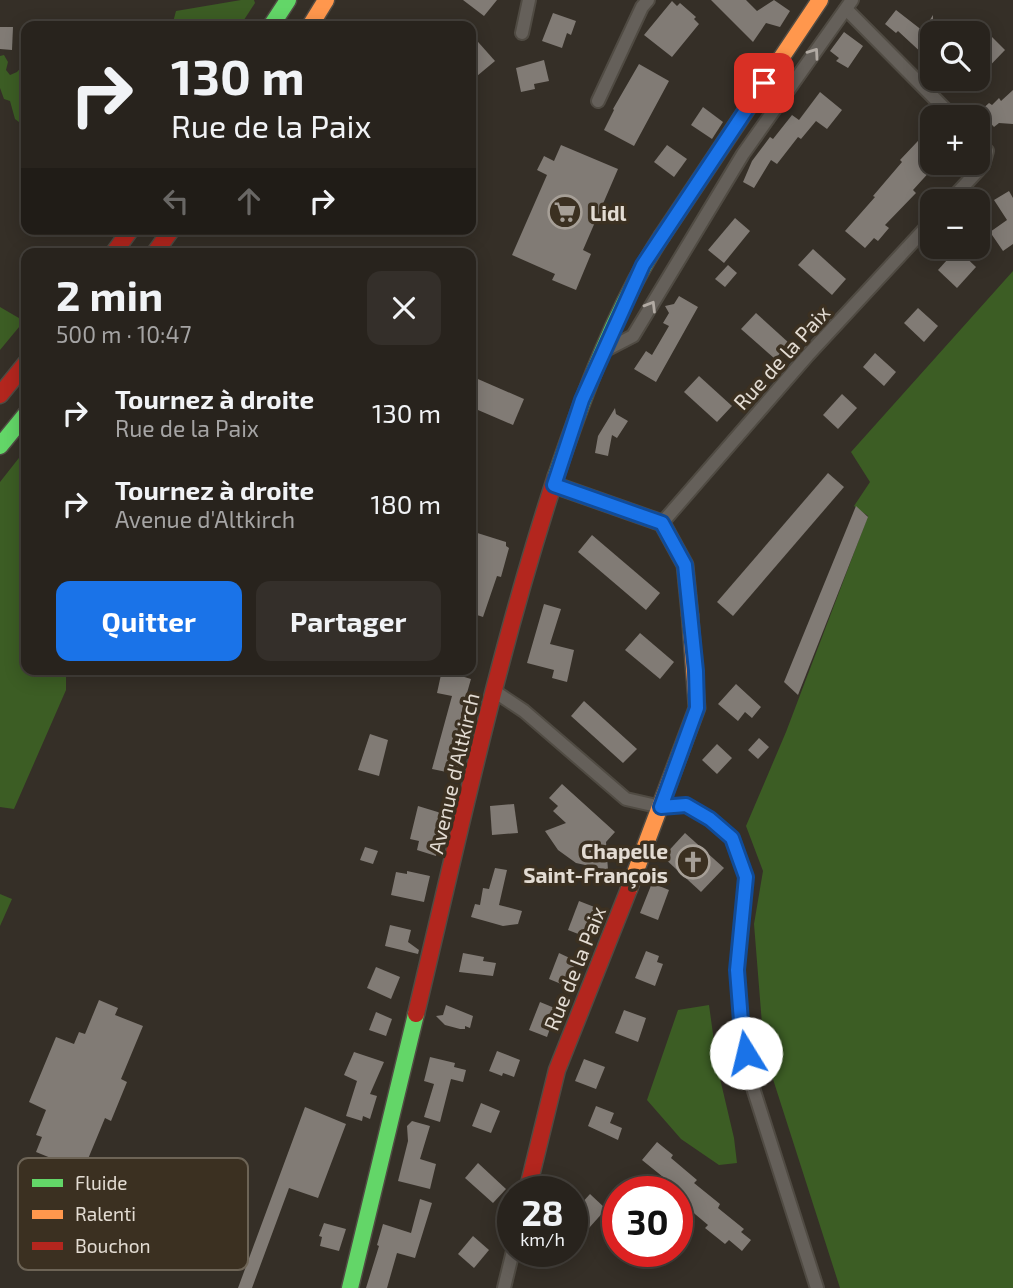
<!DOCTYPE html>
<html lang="fr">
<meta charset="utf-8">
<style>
body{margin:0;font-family:"Exo 2",sans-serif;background:#342f2a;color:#f1f3f6;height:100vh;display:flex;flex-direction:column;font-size:26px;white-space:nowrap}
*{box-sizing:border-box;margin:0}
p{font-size:23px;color:#a5a4a4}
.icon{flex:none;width:38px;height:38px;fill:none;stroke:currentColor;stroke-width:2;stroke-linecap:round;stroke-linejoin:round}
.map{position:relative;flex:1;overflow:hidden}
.side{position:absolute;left:21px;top:248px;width:455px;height:427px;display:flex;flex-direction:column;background:#28231d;border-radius:14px;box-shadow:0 4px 18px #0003,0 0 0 2px #44403b}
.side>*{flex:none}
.hud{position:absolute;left:21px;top:21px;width:455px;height:214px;border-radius:14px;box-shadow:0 4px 18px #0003,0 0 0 2px #44403b;background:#28231d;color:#f1f3f6;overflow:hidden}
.buttons{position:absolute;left:920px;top:21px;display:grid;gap:14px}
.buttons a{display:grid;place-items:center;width:70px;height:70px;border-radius:14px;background:#28231d;box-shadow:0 4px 18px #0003,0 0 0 2px #44403b;font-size:35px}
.speed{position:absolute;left:497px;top:1176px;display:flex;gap:14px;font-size:35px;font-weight:700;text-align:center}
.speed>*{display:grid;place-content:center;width:91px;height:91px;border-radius:50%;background:#28231d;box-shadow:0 4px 18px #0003,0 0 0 2px #44403b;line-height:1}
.speed small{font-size:18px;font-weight:400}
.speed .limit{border:10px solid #d22;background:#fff;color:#111}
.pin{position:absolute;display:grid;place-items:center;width:60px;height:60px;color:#fff;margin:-30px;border-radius:14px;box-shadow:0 4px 10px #0006}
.me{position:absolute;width:77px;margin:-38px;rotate:351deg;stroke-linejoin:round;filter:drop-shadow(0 0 5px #0008)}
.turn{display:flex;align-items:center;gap:24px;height:147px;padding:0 35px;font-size:32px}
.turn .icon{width:91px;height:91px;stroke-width:2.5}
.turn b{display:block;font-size:49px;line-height:60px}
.lanes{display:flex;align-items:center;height:66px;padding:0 35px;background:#0003;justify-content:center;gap:35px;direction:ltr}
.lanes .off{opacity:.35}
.round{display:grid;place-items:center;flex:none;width:74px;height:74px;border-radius:14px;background:#342f2a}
.head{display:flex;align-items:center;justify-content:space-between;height:119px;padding:0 35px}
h1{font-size:42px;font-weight:700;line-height:52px}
.cta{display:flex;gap:14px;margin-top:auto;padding:14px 35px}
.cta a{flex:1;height:80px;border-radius:14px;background:#1a73e8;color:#fff;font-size:28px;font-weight:700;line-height:80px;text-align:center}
.cta a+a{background:#342f2a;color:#f1f3f6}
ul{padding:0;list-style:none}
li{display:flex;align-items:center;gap:21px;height:91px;padding:0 35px}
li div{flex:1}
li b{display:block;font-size:26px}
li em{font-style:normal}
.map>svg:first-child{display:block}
.green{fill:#3c5d24}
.building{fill:#817b75}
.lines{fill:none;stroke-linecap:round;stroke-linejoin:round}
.street-casing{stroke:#504b43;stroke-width:16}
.fast-casing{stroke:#504b43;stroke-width:19}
.slow-casing{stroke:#504b43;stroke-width:19}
.jam-casing{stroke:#504b43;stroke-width:19}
.street{stroke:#65605a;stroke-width:12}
.fast{stroke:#63d668;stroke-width:16}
.slow{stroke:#ff974d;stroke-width:16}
.jam{stroke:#b3261e;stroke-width:16}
.oneway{stroke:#b1aaa3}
.route-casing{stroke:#114b97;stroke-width:18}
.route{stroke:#1a73e8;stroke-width:12}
.labels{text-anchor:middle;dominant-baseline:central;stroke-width:7;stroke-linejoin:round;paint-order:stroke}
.poi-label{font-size:21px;font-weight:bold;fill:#e3dcd3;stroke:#3b3021;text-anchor:start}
.street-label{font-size:21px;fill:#e3dcd3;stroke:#3b3021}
.key{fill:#3b3021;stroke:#6d6456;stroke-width:2}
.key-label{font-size:19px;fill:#e3dcd3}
</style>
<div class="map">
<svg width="1013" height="1288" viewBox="0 0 1013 1288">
<rect width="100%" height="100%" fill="#352f27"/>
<g class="green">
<path d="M241 0H254L255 3 240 26H172L176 11Z"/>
<path d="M4 55 8 62 6 70 10 75 17 72 26 62V140L20 131 19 122 15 119 10 101 4 99 0 88V56Z"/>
<path d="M1013 271V1288H840L771 1073 762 1024 754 924 763 871 746 826 786 732 868 516 854 506 870 482 851 452Z"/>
<path d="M0 307 24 321 0 350Z"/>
<path d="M26 449V670H66V690L14 809 0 807V482Z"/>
<path d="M0 894 12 899 0 926Z"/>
<path d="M709 1005 718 1070 734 1138 737 1163 719 1165 681 1139 647 1100 678 1010Z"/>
</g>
<g class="building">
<path d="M463 0H497L484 16Z"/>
<path d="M711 0H746L757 11 774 0 790 11 780 27 766 23 753 42Z"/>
<path d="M672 1 677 6 680 3 696 17 694 19 699 24 672 57 644 35Z"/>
<path d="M896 10 923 31 933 15V48L925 56 898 31 896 33 885 24Z"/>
<path d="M553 13 576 21 571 35 567 33 562 48 542 41Z"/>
<path d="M0 27H13L12 50 0 49Z"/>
<path d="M844 32 863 46 848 68 836 61 839 58 830 51Z"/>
<path d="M987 32 1005 50 978 78V41Z"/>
<path d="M471 34 495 61 471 81Z"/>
<path d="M544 60 549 81 534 84 535 89 521 92 516 68Z"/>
<path d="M639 64 669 81 634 146 604 130 614 110 613 109Z"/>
<path d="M1013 90V124L999 123 994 127 980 111 989 103 992 105 999 98 1001 101Z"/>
<path d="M820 92 842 110 827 129 816 121 801 139 798 137 777 164 771 160 754 188 743 182 752 161 770 137 773 139 792 115 799 120Z"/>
<path d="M703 107 723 122 712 139 691 125Z"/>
<path d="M933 125V168L913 190 916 193 885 225 889 228 878 241 874 238 865 248 845 231 875 197 873 196 902 162 900 160Z"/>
<path d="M561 145 618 169 583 250 591 254 576 290 552 280 555 274 512 255 547 175 537 170 544 156 554 161Z"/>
<path d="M667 145 687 159 674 177 654 162Z"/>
<path d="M1009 191 1013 198V244L1003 251 990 232 1007 220 994 200Z"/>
<path d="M735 218 750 231 724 263 708 250Z"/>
<path d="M813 249 846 279 832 295 798 265Z"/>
<path d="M957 249 976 267 957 288 938 270Z"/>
<path d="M728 265 737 273 725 287 715 279Z"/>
<path d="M679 296 698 307 656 382 634 369 646 351 652 355 669 326 663 323 669 313 665 306 674 304Z"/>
<path d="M918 308 938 326 924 342 904 323Z"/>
<path d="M756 313 789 343 775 359 741 329Z"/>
<path d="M875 353 896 372 884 386 863 367Z"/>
<path d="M471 376 524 399 513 425 471 407Z"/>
<path d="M699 376 732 406 717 422 684 392Z"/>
<path d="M842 394 857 408 838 429 823 415Z"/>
<path d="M615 408 616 414 628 421 617 438 612 435 608 456 595 453 598 436Z"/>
<path d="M828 473 844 487 733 616 717 602Z"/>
<path d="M856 506 868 517 798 695 784 682Z"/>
<path d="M471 531 506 542V546L509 548 501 577 497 576 483 617 471 613Z"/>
<path d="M592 535 660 593 646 610 578 552Z"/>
<path d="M544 604 561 609 550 644 574 650 567 682 552 678 554 670 527 663Z"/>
<path d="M640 633 674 662 660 679 625 650Z"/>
<path d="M442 670H463L461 676 471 679 461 714 465 716 455 762 464 764 461 775 432 769 452 696 437 693Z"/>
<path d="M736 684 761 707 752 718 745 712 738 721 718 704Z"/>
<path d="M584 701 637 749 623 763 571 716Z"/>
<path d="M370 734 388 740 379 776 358 770Z"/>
<path d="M759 738 769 747 758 759 748 750Z"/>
<path d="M717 744 732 758 717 774 702 760Z"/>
<path d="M562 784 615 832 606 842 608 870 576 863 558 850 545 831 566 823 553 811 558 806 549 798Z"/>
<path d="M514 804 518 833 492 835 490 806Z"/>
<path d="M418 806 441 813 439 818 441 819 437 832 440 834 436 856 417 850 419 841 410 839Z"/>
<path d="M685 833 724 868 701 892 663 857Z"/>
<path d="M365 847 378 851 373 864 360 860Z"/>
<path d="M495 868 507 870 499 905 522 911 518 924 503 926 471 917 475 904 480 905 483 888 489 889Z"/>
<path d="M407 871 430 876 424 902 391 895 396 872 407 874Z"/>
<path d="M652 883 669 890 658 920 640 913Z"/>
<path d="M579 901 597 908 586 937 568 930Z"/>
<path d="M390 925 411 930 408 942 419 950 418 954 385 946Z"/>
<path d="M646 951 659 956 657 962 663 964 655 986 635 978Z"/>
<path d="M463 953 484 957 483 961 496 963 493 976 459 972Z"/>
<path d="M559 953 576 961 566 986 549 979Z"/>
<path d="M376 967 400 977 391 999 367 988Z"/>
<path d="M99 1000 118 1008 115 1015 143 1026 121 1079 127 1082 111 1121 105 1118 83 1171 36 1152 42 1137 36 1135 46 1110 29 1102 56 1037 74 1044 79 1032 85 1034Z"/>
<path d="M540 1002 557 1009 547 1037 529 1030Z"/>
<path d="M446 1005 473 1016 470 1028 465 1026V1029H460L445 1025 436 1016 443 1015Z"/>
<path d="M624 1010 646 1018 638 1042 615 1033Z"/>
<path d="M376 1012 392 1019 386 1036 369 1030Z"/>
<path d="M497 1051 520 1060 514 1077 503 1073 502 1076 489 1071Z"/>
<path d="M354 1052 384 1062 370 1094 377 1096 370 1119 363 1116 362 1121 346 1116 357 1081 344 1075Z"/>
<path d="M430 1057 455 1063 454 1067 466 1070 463 1082 451 1079 440 1122 424 1117 434 1084 424 1081Z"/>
<path d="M584 1059 605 1067 596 1089 575 1081Z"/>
<path d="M481 1103 500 1111 491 1133 472 1126Z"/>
<path d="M596 1106 614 1113 610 1123 622 1128 618 1140 588 1126Z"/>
<path d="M305 1107 346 1124 318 1198 289 1188 252 1288H238Z"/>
<path d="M412 1121 430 1126 420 1159 436 1164 430 1189 398 1181 408 1141 407 1126Z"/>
<path d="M657 1142 673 1155 671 1158 697 1180 694 1183 720 1204 718 1208 744 1229 741 1232 751 1240 742 1251 729 1240 725 1244 705 1228 708 1225 689 1209 692 1206 666 1184 668 1181 642 1160Z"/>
<path d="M478 1163 506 1189 493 1203 465 1178Z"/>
<path d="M590 1194 606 1209 572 1247V1214Z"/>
<path d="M420 1199 432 1203 415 1258 397 1253 387 1288H366L379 1246 377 1245 383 1224 411 1233Z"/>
<path d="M324 1223 346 1229 339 1251 320 1246 322 1237 319 1236Z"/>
<path d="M473 1236 489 1250 474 1268 458 1254Z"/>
</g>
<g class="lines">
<defs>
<g id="street">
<path d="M846 9 953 117"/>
<path d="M522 33 529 0"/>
<path d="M598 101 642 7 648 0"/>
<path d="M950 201 983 165 987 151 978 142"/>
<path d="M604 351 633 336 743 154 852 0"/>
<path d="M662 523 808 355 933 220"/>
<path d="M494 691 524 711 626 799 661 807 686 805 710 819 732 838 746 877 737 970 742 1034 754 1091 817 1288"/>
<path d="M504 1288 513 1251"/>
</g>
<g id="fast">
<path d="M271 26 288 0"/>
<path d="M0 446 26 414"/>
<path d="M556 476C583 397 616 306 662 236"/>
<path d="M350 1288 416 1014"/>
</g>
<g id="slow">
<path d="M310 26 326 0"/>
<path d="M662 236 820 0"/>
<path d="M629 889 697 708 690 615"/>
</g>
<g id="jam">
<path d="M113 254 131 229"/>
<path d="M154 254 172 229"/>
<path d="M0 395 26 363"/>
<path d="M554 485 662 523 685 565 690 615"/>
<path d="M416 1014C459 834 498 652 556 476"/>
<path d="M527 1192 557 1070 629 889"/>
</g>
</defs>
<use href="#street" class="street-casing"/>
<use href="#fast" class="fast-casing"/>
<use href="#slow" class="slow-casing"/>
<use href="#jam" class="jam-casing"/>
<use href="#street" class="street"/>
<use href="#fast" class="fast"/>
<use href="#slow" class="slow"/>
<use href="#jam" class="jam"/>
</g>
<defs><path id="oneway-chevron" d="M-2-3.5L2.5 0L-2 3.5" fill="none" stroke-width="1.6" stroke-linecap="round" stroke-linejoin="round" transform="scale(1.75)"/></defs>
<g class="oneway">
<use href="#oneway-chevron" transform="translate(814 53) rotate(-55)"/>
<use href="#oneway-chevron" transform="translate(651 306) rotate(-59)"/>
</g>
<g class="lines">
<defs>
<path id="route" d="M746 1053 742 1034 737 970 746 877 732 838 710 819 686 805 661 807 697 708 696 671 685 565 662 523 554 485 582 400 643 265 764 83"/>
</defs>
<use href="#route" class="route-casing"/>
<use href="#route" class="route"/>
</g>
<defs>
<symbol id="supermarket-ring" viewBox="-11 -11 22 22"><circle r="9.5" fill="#3b3021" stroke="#a69f97" stroke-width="1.5"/><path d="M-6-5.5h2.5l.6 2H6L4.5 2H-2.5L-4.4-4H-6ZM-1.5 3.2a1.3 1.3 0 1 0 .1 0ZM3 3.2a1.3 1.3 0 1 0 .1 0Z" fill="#a69f97"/></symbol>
<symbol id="church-ring" viewBox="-11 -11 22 22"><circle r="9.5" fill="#3b3021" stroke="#a69f97" stroke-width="1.5"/><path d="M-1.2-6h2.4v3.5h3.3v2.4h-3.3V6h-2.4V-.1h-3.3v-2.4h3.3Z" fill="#a69f97"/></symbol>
</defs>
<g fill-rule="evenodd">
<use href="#supermarket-ring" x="546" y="193" width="38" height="38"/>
<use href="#church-ring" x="674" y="843" width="38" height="38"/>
</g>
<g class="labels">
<g class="poi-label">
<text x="590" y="212">Lidl</text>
<text x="668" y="850" text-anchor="end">Chapelle<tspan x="668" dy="24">Saint-François</tspan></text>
</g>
<g class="street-label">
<text transform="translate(781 357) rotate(-48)">Rue de la Paix</text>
<text transform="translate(453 773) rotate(-77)">Avenue d'Altkirch</text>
<text transform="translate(574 968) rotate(-68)">Rue de la Paix</text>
</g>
</g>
<rect x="18" y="1158" width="230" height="112" rx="10" class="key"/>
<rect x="32" y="1179" width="31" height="8" fill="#63d668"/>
<rect x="32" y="1210" width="31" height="9" fill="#ff974d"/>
<rect x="32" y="1242" width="31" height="8" fill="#b3261e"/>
<g class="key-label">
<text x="75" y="1190">Fluide</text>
<text x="75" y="1221">Ralenti</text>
<text x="75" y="1253">Bouchon</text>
</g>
</svg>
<div class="buttons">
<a><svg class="icon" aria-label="search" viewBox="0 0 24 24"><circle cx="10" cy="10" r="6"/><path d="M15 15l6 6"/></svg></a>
<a>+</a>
<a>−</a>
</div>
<div class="speed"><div>28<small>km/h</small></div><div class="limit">30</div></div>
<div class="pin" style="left:764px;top:83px;background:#d93025"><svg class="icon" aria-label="arrive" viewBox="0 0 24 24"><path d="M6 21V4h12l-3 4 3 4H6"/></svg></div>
<svg class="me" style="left:746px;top:1053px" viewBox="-20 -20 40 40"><circle r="19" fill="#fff"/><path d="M0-13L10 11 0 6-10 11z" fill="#1a73e8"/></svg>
<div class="hud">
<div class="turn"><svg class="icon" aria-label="right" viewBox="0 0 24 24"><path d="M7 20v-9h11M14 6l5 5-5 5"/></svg><div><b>130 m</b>Rue de la Paix</div></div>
<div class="lanes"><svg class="icon off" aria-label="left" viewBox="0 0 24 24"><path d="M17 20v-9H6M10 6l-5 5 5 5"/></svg><svg class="icon off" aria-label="ahead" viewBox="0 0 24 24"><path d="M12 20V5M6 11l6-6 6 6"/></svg><svg class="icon" aria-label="right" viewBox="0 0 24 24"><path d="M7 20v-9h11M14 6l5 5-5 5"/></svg></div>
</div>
<section class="side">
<div class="head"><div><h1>2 min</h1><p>500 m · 10:47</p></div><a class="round"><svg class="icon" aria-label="close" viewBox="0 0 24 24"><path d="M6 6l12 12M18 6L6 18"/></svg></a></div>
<ul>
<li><svg class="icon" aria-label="right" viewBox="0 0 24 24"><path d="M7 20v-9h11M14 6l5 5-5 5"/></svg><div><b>Tournez à droite</b><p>Rue de la Paix</p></div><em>130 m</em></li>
<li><svg class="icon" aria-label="right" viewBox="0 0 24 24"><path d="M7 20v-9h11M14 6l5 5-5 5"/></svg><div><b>Tournez à droite</b><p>Avenue d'Altkirch</p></div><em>180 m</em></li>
</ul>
<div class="cta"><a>Quitter</a><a>Partager</a></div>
</section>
</div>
